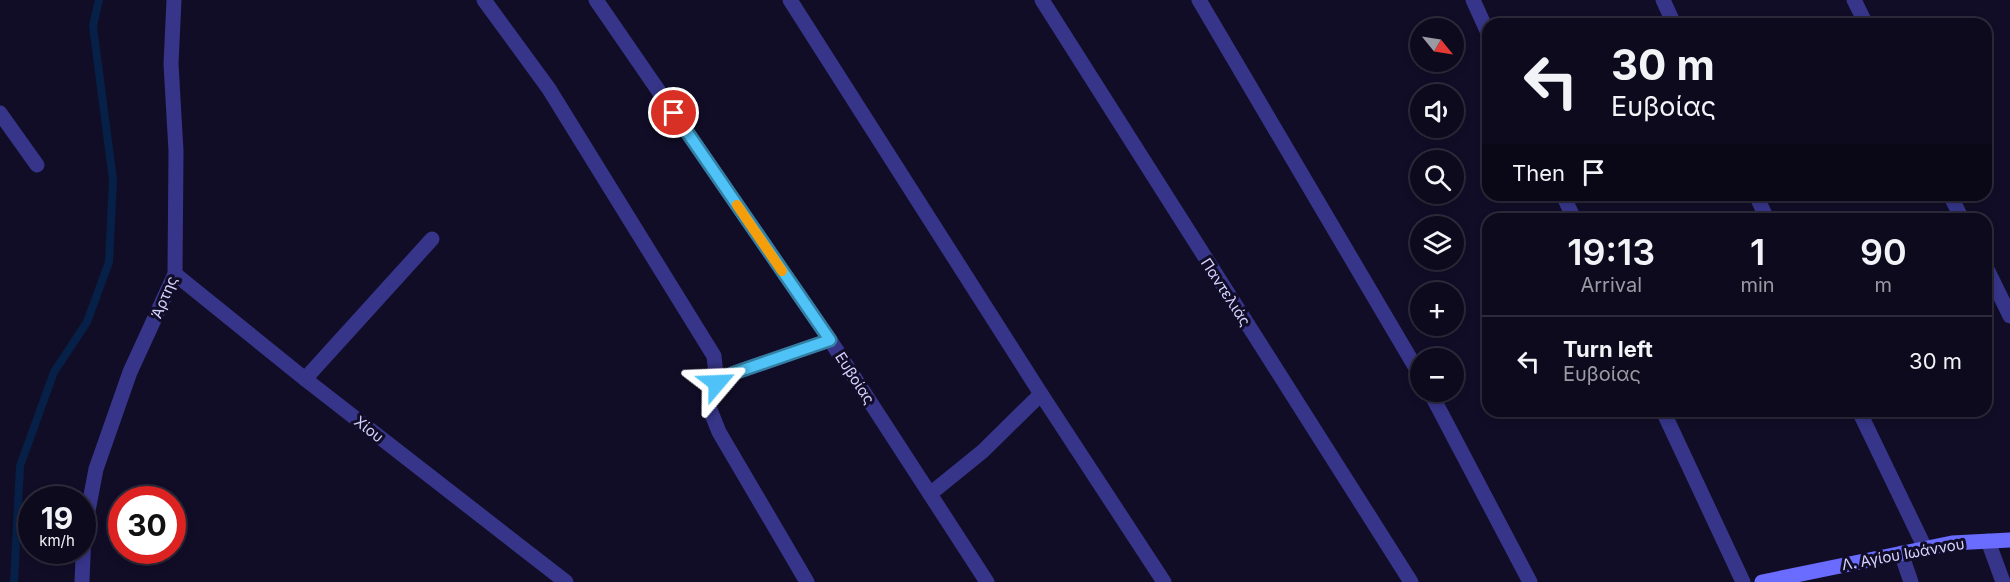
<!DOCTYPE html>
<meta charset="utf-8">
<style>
body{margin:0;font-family:Inter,sans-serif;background:#161326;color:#f1f3f6;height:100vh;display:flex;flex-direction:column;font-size:22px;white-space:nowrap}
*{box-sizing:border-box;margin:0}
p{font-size:20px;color:#9a9aa4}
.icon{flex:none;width:33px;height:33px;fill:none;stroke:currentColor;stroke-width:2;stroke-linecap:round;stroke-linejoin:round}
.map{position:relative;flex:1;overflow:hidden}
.side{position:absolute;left:1482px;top:213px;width:510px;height:204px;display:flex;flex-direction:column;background:#0d0a1d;border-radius:18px;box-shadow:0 3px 9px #0003,0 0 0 2px #2d2b3b}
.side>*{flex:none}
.top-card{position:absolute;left:1482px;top:18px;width:510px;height:183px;border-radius:18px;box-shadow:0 3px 9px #0003,0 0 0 2px #2d2b3b;background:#0d0a1d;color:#f1f3f6;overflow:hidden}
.needle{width:39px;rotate:120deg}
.tools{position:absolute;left:1410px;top:18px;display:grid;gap:12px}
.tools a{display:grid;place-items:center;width:54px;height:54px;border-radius:50%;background:#0d0a1d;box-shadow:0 3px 9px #0003,0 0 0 2px #2d2b3b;font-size:30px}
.speed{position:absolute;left:18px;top:486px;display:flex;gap:12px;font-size:30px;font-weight:700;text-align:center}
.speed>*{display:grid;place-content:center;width:78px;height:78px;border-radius:50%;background:#0d0a1d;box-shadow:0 3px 9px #0003,0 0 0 2px #2d2b3b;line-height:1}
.speed small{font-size:15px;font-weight:400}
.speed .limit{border:9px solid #d22;background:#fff;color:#111}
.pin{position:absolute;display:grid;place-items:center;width:51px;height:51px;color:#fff;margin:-26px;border:3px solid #fff;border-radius:50%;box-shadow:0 2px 6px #0007}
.me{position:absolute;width:66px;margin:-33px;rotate:64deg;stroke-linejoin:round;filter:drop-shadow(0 0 4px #0008)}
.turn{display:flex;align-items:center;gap:21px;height:126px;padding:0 30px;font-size:27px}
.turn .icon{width:78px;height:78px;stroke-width:2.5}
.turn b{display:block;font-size:42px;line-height:51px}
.then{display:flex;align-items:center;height:57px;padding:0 30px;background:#0003;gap:12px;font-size:22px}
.eta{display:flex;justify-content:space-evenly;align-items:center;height:102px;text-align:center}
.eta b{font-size:36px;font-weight:600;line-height:42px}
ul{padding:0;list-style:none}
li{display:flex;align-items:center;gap:18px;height:90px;padding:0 30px;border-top:2px solid #2d2b3b}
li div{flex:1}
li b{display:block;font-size:22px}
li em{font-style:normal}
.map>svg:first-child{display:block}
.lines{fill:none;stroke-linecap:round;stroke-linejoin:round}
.stream{stroke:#062047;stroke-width:8}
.lane{stroke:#363589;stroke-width:15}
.street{stroke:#363589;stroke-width:15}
.secondary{stroke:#6a6bff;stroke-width:15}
.route-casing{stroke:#337fa1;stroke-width:15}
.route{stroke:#4fc3f7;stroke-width:10}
.slow{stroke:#f59e0b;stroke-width:10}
.labels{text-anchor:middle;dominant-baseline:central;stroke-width:6;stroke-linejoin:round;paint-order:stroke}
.street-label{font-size:15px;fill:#d7d3ff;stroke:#110d27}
</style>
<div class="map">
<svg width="2010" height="582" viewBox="0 0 2010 582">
<rect width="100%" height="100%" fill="#110d27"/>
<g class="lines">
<path class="stream" d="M14 582 20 466 54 372 87 322 109 262 113 180 93 26 99 0"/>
<path class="lane" d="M305 379 432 239"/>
<g class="street">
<path d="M484 0 549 89 714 356 717 383 709 407 719 432 807 582"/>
<path d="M596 0 830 340 987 582"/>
<path d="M790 0 1041 394 1164 582"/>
<path d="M1042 0 1411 582"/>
<path d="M1199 0 1420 375"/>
<path d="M1473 0 1488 33"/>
<path d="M1663 0 1674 24"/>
<path d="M1854 0 1866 24"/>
<path d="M0 113 37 165"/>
<path d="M1563 195 1574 219"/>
<path d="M1756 195 1767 219"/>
<path d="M1950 195 1962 219"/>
<path d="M1986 267 2010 316"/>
<path d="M175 274 305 379 566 582"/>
<path d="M717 383 734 373 830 340"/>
<path d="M1430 392 1530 582"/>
<path d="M1663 411 1743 582"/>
<path d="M1859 411 1925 548"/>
<path d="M930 494 983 451 1041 394"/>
<path d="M1988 541 2003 582"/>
<path d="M1901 553 1911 582"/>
<path d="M82 582 84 532 96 469 130 372 175 274 176 151 171 64 174 0"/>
</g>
<path class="secondary" d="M1762 582 1952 543 2010 540"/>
</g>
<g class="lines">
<defs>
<path id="route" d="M674 113 830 340 734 373 717 383"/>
</defs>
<use href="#route" class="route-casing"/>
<use href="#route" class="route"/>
<path class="slow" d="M737 205 782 271"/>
</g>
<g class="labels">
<g class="street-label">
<text transform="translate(1226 292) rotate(57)">Παντελιάς</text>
<text transform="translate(164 297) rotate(-67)">Άρτης</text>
<text transform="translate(855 378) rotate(57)">Ευβοίας</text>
<text transform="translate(369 429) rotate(38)">Χίου</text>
<text transform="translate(1903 554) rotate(-10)">Λ. Αγίου Ιωάννου</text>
</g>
</g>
</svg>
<div class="tools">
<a><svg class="needle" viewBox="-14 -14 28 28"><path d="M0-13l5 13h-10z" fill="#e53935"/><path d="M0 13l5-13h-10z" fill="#9a9aa4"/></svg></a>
<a><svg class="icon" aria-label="sound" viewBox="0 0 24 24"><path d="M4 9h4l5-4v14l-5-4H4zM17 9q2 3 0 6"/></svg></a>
<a><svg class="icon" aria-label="search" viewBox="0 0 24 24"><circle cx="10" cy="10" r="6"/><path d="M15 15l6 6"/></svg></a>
<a><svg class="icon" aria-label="layers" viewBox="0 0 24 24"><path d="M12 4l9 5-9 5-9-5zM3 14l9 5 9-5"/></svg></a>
<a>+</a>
<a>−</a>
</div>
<div class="speed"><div>19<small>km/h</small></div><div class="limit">30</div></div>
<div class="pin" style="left:674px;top:113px;background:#d93025"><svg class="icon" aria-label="arrive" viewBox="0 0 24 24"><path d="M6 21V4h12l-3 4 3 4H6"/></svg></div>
<svg class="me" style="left:717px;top:383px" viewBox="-20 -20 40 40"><path d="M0-17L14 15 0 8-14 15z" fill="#4fc3f7" stroke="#fff" stroke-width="4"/></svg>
<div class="top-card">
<div class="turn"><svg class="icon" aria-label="left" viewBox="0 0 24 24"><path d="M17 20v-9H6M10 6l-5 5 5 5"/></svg><div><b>30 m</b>Ευβοίας</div></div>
<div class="then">Then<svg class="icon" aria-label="arrive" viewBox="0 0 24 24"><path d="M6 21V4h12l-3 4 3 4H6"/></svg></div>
</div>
<section class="side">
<div class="eta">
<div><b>19:13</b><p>Arrival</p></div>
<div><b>1</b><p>min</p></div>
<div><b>90</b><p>m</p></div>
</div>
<ul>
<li><svg class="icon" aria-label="left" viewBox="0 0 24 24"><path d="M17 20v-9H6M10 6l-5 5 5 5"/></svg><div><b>Turn left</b><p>Ευβοίας</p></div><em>30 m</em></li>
</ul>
</section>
</div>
